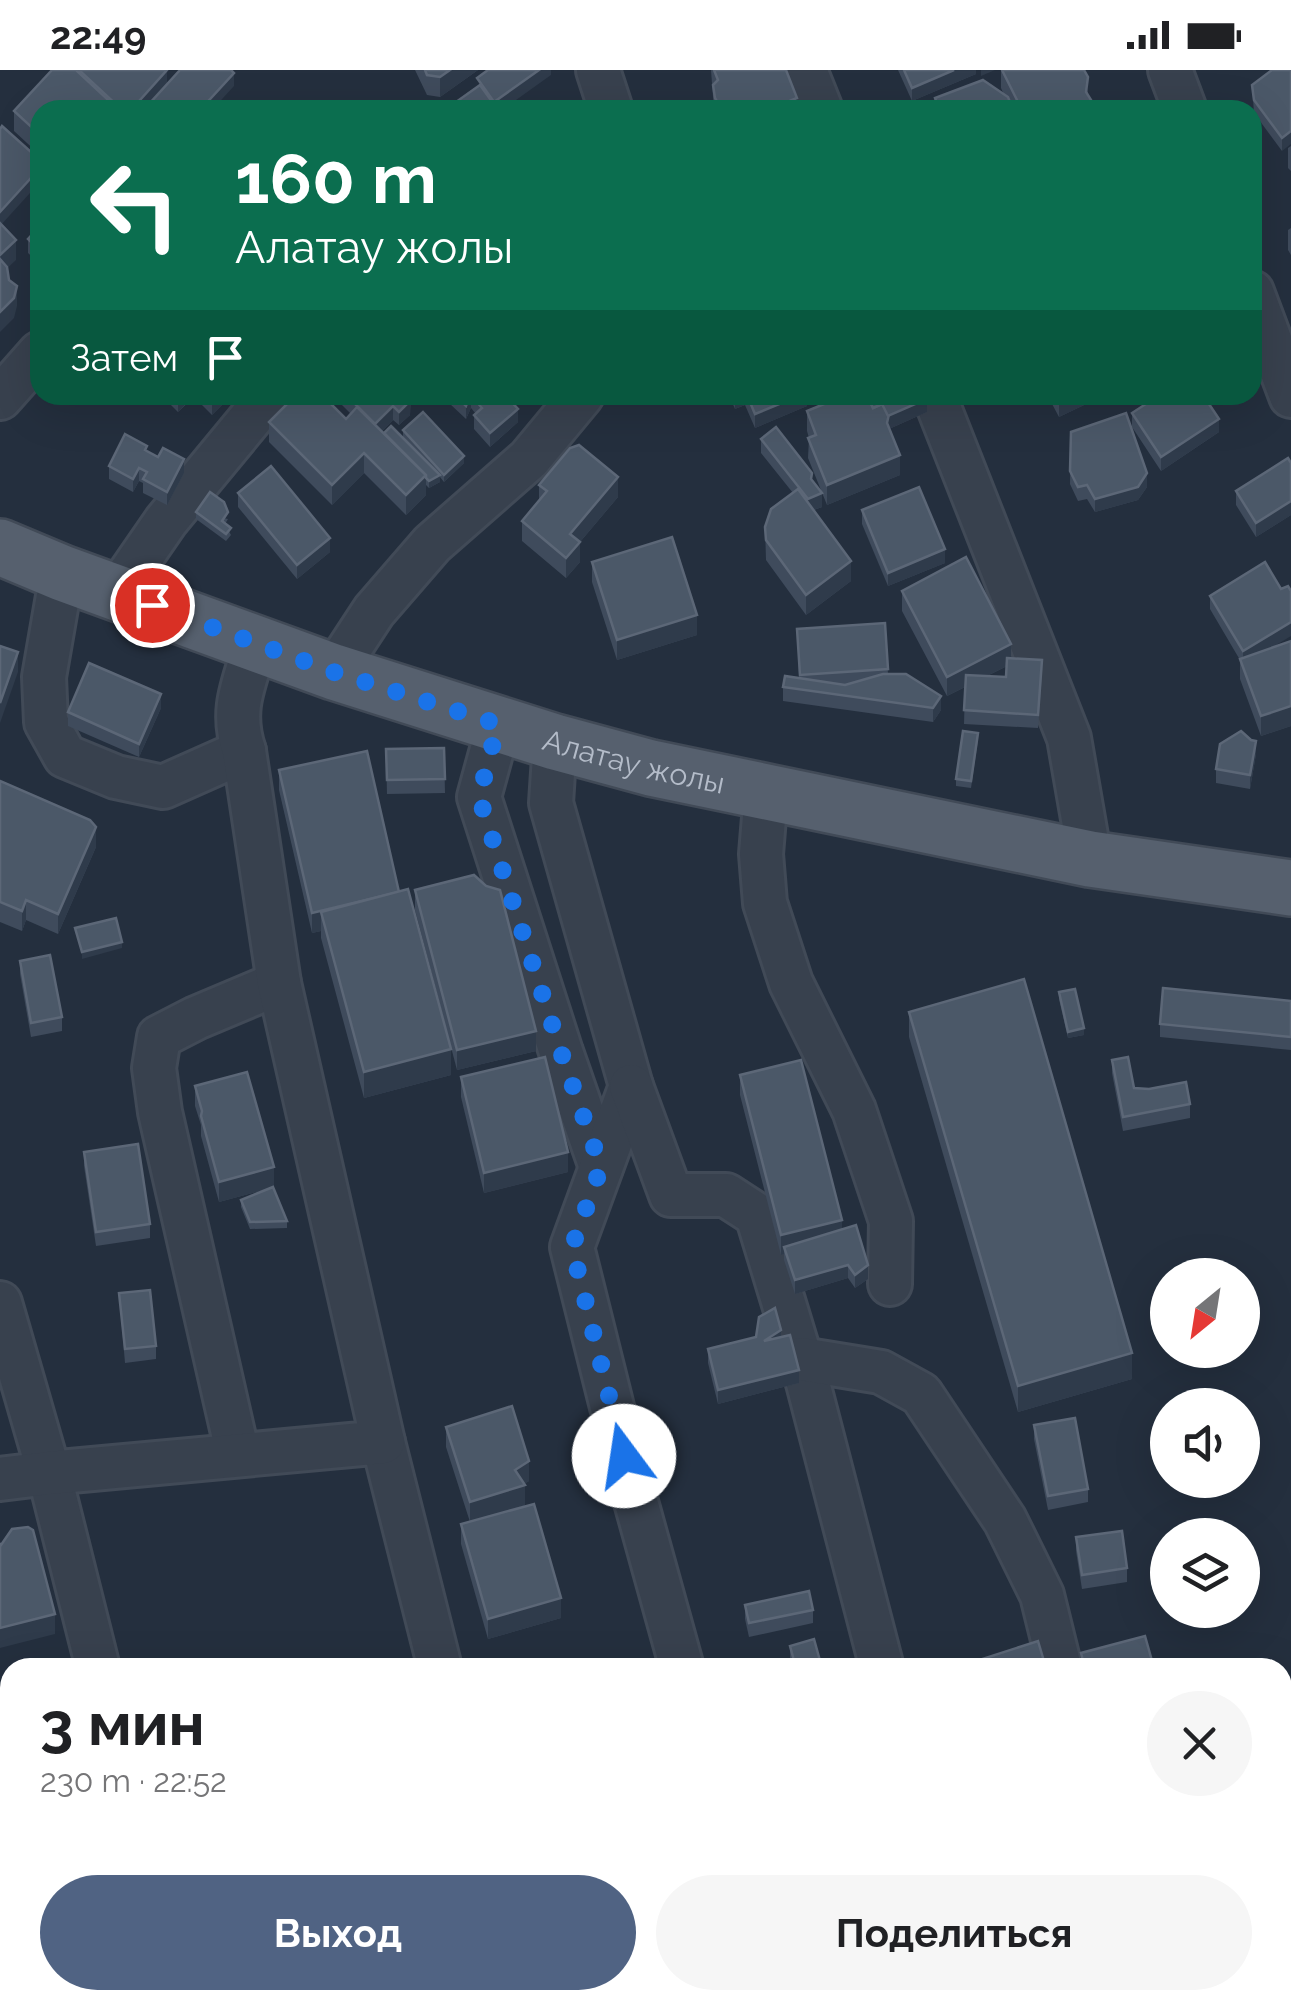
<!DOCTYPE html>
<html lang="ru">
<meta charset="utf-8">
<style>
body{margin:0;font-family:Raleway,sans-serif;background:#f6f6f6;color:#202124;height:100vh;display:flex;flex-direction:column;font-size:38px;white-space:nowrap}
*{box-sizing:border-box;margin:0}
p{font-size:32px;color:#757577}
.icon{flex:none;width:55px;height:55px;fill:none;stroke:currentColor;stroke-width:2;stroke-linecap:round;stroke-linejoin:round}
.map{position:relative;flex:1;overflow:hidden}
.details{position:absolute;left:0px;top:1588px;width:1292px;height:352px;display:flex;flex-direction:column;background:#fff;border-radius:30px 30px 0 0;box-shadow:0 10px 40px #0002}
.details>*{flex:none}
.top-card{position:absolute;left:30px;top:30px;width:1232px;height:305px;border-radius:30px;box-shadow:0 10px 40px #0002;background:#0b6e4f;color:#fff;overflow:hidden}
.needle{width:65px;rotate:210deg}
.buttons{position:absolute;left:1150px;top:1188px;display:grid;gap:20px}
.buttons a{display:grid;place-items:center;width:110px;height:110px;border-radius:50%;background:#fff;box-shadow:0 10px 40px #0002;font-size:50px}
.pin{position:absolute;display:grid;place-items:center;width:85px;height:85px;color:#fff;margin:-42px;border:5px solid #fff;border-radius:50%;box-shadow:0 2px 10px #0007}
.me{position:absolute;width:110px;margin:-55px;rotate:346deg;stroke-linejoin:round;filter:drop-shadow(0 0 8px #0008)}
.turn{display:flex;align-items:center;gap:35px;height:210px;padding:0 40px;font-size:45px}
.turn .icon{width:130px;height:130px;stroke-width:2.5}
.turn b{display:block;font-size:70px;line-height:85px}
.then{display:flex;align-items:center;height:95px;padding:0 40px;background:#0003;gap:20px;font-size:38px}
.round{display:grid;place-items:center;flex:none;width:105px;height:105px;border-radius:52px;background:#f6f6f6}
.head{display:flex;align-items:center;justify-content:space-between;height:170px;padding:0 40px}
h1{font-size:60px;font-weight:700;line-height:75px}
.cta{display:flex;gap:20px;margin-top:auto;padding:20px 40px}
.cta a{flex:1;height:115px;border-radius:60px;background:#506383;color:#fff;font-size:40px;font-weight:700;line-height:115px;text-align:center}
.cta a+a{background:#f6f6f6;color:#202124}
.status{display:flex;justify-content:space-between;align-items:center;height:70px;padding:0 50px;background:#fff;direction:ltr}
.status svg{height:28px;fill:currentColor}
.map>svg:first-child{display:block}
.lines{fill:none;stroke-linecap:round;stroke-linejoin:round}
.minor-casing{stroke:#414a57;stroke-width:48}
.major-casing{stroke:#414a57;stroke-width:60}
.minor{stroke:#38414e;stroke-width:42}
.major{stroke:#56606e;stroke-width:55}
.wall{fill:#3f4b5c;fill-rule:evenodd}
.shaded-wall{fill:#2f3b4b}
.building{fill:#4b5868;stroke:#5c6777;stroke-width:2.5}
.route{stroke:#1a73e8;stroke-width:18;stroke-dasharray:0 32.4}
.labels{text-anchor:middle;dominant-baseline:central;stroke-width:10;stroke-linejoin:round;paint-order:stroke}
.street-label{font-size:30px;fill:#b4bcc9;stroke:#1d2633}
</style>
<div class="status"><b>22:49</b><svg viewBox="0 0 49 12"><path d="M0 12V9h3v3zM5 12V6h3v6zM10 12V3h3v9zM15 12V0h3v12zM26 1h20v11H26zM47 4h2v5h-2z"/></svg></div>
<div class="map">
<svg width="1291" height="1938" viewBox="0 0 1291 1938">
<rect width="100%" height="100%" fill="#242f3e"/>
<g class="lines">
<defs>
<g id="minor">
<path d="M598 0 611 40"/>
<path d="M805 0 821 40"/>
<path d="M1170 0 1185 40"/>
<path d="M1252 222 1291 326"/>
<path d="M934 325 1069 668 1090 789"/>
<path d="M0 328 40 283"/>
<path d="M62 503 44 607 46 652 65 686 116 707 163 717 244 681"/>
<path d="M117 522 166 451 270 325"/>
<path d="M334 602 374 541 432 474 529 389 582 325"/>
<path d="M499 654 479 727 561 982 601 1097"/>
<path d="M555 672 551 733 631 1016 572 1177 633 1421 682 1598"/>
<path d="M766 723 761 784 765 833 791 913 854 1040 891 1151 890 1214"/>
<path d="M631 1016 671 1125H726L757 1145 808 1313 882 1598"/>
<path d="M0 1233 49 1403 98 1598"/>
<path d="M801 1289 881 1302 921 1324 1005 1450 1042 1525 1060 1598"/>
<path d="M383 1372 440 1598"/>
<path d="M238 1385 160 1042 154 998 159 967 196 948 279 913"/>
<path d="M0 1409 49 1403 383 1372 279 913 244 681C230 639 244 614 256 573"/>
<path d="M0 1767 10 1765"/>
<path d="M424 1930 425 1938"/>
<path d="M966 1930 968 1938"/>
<path d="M1146 1930 1148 1938"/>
<path d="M746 1938 755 1935 754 1930"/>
</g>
<g id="major">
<path id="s1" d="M0 477 62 503 334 602 555 672 651 698 1090 789 1291 818"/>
</g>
</defs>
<use href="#minor" class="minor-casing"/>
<use href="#major" class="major-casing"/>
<use href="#minor" class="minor"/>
<use href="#major" class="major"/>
</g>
<g class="wall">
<path d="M52 0H167V14L143 40H40V85L14 61V41Z"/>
<path d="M415 0H478L440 27 427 25Z"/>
<path d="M711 0H786L797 40H714Z"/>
<path d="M898 0H976V4L912 31Z"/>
<path d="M1001 0H1084L1088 24 1093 40H935V28L1004 25 1001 18Z"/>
<path d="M1291 0 1282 81 1254 43 1252 15Z"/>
<path d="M1291 76V101L1288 98V78Z"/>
<path d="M40 156V194L28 183V169Z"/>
<path d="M1291 158V185L1288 180V160Z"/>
<path d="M151 325H232L212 345 194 327 178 342 166 330 161 335Z"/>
<path d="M332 325H411L410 345 399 355 393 350 382 361 423 388 403 367V360L464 393 444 412 440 407V412L429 418 426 415V425L406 445 364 403 332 435 269 372V352L346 349 351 344Z"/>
<path d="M449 325H505L518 352 490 377 474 359V345L476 344 471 338 466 349 449 333Z"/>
<path d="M729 325H807V336L755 358 745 335 735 339Z"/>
<path d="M1036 325H1105L1059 347 1051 332H1039Z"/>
<path d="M1146 325H1203L1219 362 1161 401 1132 357V343L1149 332Z"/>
<path d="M807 341 927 342 889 359 900 405 827 435 808 388 809 368 807 361Z"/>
<path d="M1071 362 1147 417 1138 430 1095 442 1087 429 1078 431 1070 414Z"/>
<path d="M761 369 812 411 822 437 814 440 851 511 806 545 766 490 765 457 793 423 761 383Z"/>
<path d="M147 381 184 403 167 435 143 423V413L139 411 133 422 109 409V396Z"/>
<path d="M1291 393V445L1256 467 1236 435V421Z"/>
<path d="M539 415 618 427 580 472V492L566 508 522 471V451L539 431Z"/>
<path d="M238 423 330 482 297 509 238 437Z"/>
<path d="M862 440 945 493 888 516 862 454Z"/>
<path d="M196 442 228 449 225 454 231 465 226 471 196 449Z"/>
<path d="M592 492 697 565 617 590 592 512Z"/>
<path d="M1281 519 1272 577 1291 571V656L1261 666 1240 609V590L1210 539V526Z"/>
<path d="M902 521 1011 589 1042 604 1038 658 964 654 965 617 947 626 902 541ZM1007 596 1006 607 987 606Z"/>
<path d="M885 553 888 604 941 640 933 652 783 631V617L799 608 797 559Z"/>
<path d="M161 638 139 687 68 656V642Z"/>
<path d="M978 670 971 718 956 716V709Z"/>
<path d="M444 678 445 723 387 724 386 679Z"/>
<path d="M1256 684 1250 719 1216 713V699Z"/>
<path d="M279 700 399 822 451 1005 364 1028 321 868V861L312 863 279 720Z"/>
<path d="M0 711 96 777 58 864 26 850 22 861 0 852Z"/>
<path d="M415 820 536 981 457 1000 415 840Z"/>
<path d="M20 891 62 947V961L31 967 20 904Z"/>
<path d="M1059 922 1084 965 1068 968 1059 929Z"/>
<path d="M1291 931V980L1160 967V954Z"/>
<path d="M909 942 1132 1309 1018 1342 909 967Z"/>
<path d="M1112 990 1134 1018 1190 1034V1048L1123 1061 1112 1003Z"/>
<path d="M740 1005 842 1160 868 1209 855 1218 848 1208 795 1224 784 1190V1184L781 1185 740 1025Z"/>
<path d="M461 1007 568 1102 484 1123 461 1027Z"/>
<path d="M195 1016 274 1117 219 1132 201 1066V1055L195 1036Z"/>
<path d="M84 1082 150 1154V1168L96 1176 84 1096Z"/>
<path d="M241 1130 287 1151V1158L250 1159 241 1137Z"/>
<path d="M119 1223 156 1276V1289L125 1293Z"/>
<path d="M781 1267 799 1313 718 1334 708 1293V1279Z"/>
<path d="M1034 1355 1088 1419V1432L1048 1440 1034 1369Z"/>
<path d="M446 1357 529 1411 524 1414 525 1435 470 1452 446 1377Z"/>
<path d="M461 1454 561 1548 488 1569 461 1474Z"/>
<path d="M1076 1467 1127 1498V1512L1082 1519 1076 1481Z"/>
<path d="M745 1535 813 1540V1553L749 1567 745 1549Z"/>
<path d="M790 1576 822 1598H792L790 1590Z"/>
</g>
<g class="shaded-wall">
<path d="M167 0V14L143 40H131Z"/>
<path d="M450 0H478L440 27V7Z"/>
<path d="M539 0H551V5L502 40H494V32Z"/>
<path d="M954 0H976V4L912 31V18Z"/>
<path d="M981 0H995L981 6Z"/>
<path d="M234 3V16L212 40H200Z"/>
<path d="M797 28V40H776L777 36Z"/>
<path d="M1291 61V74L1282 81V68Z"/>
<path d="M40 98V112L0 156V142Z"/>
<path d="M16 170V190L0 205V185Z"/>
<path d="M17 216V236L14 248 0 262V242Z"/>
<path d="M161 325H166V330L161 335Z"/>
<path d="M178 325H194L178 342Z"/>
<path d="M212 325H232L212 345Z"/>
<path d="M410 325V345L399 355V342Z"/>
<path d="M471 325V338L466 349V336Z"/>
<path d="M737 325H745V335L735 339V326Z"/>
<path d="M801 325H807V336L755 358V344Z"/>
<path d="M1064 325H1105L1059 347V327Z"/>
<path d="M927 329V342L889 359 886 347Z"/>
<path d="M393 336V350L375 368V354Z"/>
<path d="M518 339V352L490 377V363Z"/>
<path d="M1219 349V362L1161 401V387Z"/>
<path d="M364 383V403L332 435V415Z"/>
<path d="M900 385V405L827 435V415Z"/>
<path d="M464 386V393L444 412V405Z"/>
<path d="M184 389V403L167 435V422Z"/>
<path d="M139 398V411L133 422V409Z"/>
<path d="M1147 403V417L1138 430 1095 442V429Z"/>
<path d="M426 405V425L406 445V425Z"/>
<path d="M440 405V412L429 418V411Z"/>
<path d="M618 407V427L580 472V492L566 508V488L570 464Z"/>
<path d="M822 423V437L808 442V429Z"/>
<path d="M1291 431V445L1256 467V453Z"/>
<path d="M330 468V482L297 509V495Z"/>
<path d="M945 479V493L888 516V503Z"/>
<path d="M851 491V511L806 545V525Z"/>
<path d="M697 545V565L617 590V570Z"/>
<path d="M1291 552V566L1243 595V581Z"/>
<path d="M1011 574V594L947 626V607Z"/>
<path d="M18 582V602L0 653V633Z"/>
<path d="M161 624V638L139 687V674Z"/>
<path d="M941 626V640L933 652V638Z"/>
<path d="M1291 636V656L1261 666V646Z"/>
<path d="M1256 671V684L1250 719V705Z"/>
<path d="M96 757V777L58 864V844Z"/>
<path d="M400 823 321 842V861L312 863V843Z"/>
<path d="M26 830V850L22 861V841Z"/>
<path d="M122 872V878L82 889V882Z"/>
<path d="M1084 958V965L1068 968V962Z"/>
<path d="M536 961V981L457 1000V980Z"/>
<path d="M451 979V1005L364 1028V1002Z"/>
<path d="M568 1082V1102L484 1123V1103Z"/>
<path d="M274 1097V1117L219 1132V1112Z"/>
<path d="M842 1150V1170L784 1177V1184L781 1185V1165Z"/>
<path d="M848 1195V1208L795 1224V1210Z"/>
<path d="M868 1195V1209L855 1218V1205Z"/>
<path d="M781 1260V1274L764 1271Z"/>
<path d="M1132 1283V1309L1018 1342V1316Z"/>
<path d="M799 1300V1313L718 1334V1320Z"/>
<path d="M529 1391V1411L523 1415H525V1435L470 1452V1432Z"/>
<path d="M561 1528V1548L488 1569V1549Z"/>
<path d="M55 1544V1564L0 1578V1558Z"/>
<path d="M10 1884V1904L0 1907V1887Z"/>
</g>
<g class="building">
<path d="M52 0H76L119 40H40V65L14 41Z"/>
<path d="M79 0H167L131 40H122Z"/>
<path d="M180 0H231L234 3 200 40H158L150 33Z"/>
<path d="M425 0H450L440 7 427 5Z"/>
<path d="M488 0H539L494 32 477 8Z"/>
<path d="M714 0H786L797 28 777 36 776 40H722L715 28 713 15 718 10Z"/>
<path d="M904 0H954L912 18Z"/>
<path d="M1002 0H1084L1088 7 1086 22 1093 33V40H1022Z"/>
<path d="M1272 0H1291V61L1282 68 1254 30 1252 15Z"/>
<path d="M983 10 1008 27 1013 40H939L935 28Z"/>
<path d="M480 15 498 40H452L456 32Z"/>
<path d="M2 56 40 90V98L0 142V59Z"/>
<path d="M0 153 16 170 0 185Z"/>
<path d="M40 156V181L28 169Z"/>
<path d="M0 189 7 197 9 210 17 216 14 228 0 242Z"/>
<path d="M296 325H322L346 349 357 337 426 405 406 425 364 383 332 415 269 352Z"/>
<path d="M346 325H410V331L399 342 393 336 375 354Z"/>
<path d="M455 325H470L466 336Z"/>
<path d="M471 325H505L518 339 490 363 474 345 482 338Z"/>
<path d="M747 325H801L755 344Z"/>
<path d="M846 325H867L873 338 882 334 889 344 887 353 900 385 827 415 808 368 816 365 807 341Z"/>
<path d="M867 325H925L927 329 888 346 882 334 873 338Z"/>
<path d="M1153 325H1203L1219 349 1161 387 1132 343 1155 328Z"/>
<path d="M423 342 464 386 444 405 403 360Z"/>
<path d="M1126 343 1147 403 1138 417 1095 429 1087 415 1078 417 1070 401 1071 362Z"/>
<path d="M391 356 440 405 429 411 426 408V405L384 363Z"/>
<path d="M776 357 812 403 811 409 822 423 808 429 761 369Z"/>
<path d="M125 364 147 376 145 380 158 387 163 378 184 389 167 422 143 409 147 402 139 398 133 409 109 396Z"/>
<path d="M579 375 618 407 570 464 580 472 566 488 522 451 547 421 539 415 570 378Z"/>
<path d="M1288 388 1291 393V431L1256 453 1236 421Z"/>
<path d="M271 396 330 468 297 495 238 423Z"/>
<path d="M919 417 945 479 888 503 862 440Z"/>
<path d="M798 419 851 491 806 525 766 470 765 457 771 439Z"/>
<path d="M210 422 224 432 228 442 222 451 231 458 226 464 196 442Z"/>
<path d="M672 467 697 545 617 570 592 492Z"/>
<path d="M966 487 1011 574 947 607 902 521Z"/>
<path d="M1265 492 1281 519 1288 516 1291 521V552L1243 581 1210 526Z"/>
<path d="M885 553 888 599 800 605 797 559Z"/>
<path d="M1291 571V636L1261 646 1240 589Z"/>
<path d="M0 576 18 582 0 633Z"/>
<path d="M1007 588 1042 590 1038 645 964 640 966 605 1006 607Z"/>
<path d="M89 593 161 624 139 674 68 642Z"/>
<path d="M883 604H906L941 626 933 638 783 617 785 606 845 615Z"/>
<path d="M963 661 978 663 971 711 956 709Z"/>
<path d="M1241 661 1251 670 1256 671 1250 705 1216 699 1220 674Z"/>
<path d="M444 678 445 709 387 710 386 679Z"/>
<path d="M367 681 399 822 312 843 279 700Z"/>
<path d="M0 711 90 750 96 757 58 844 26 830 22 841 0 832Z"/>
<path d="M474 805 486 816 500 820 536 961 457 980 415 820Z"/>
<path d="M408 819 451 979 364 1002 321 842Z"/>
<path d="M116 848 122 872 82 882 75 858Z"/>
<path d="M50 885 62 947 31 953 20 891Z"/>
<path d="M1024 909 1132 1283 1018 1316 909 942Z"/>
<path d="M1163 918 1291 931V967L1160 954Z"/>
<path d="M1075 919 1084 958 1068 962 1059 922Z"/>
<path d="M545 987 568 1082 484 1103 461 1007Z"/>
<path d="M1128 987 1134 1018 1149 1019 1186 1012 1190 1034 1123 1047 1112 990Z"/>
<path d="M801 990 842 1150 781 1165 740 1005Z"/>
<path d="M247 1002 274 1097 219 1112 201 1046 202 1041 195 1016Z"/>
<path d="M138 1074 150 1154 96 1162 84 1082Z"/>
<path d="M273 1117 287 1151 250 1152 241 1130Z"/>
<path d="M856 1155 868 1195 855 1205 848 1195 795 1210 784 1177Z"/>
<path d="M150 1220 156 1276 125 1279 119 1223Z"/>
<path d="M775 1238 781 1260 764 1271 790 1265 799 1300 718 1320 708 1279 756 1267 759 1247Z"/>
<path d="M512 1336 529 1391 515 1400 525 1415 470 1432 446 1357Z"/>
<path d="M1075 1348 1088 1419 1048 1426 1034 1355Z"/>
<path d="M534 1434 561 1528 488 1549 461 1454Z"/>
<path d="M28 1457 33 1460 55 1544 0 1558V1474L1 1475 12 1459Z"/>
<path d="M1122 1461 1127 1498 1082 1505 1076 1467Z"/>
<path d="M809 1521 813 1540 749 1553 745 1535Z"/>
<path d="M1145 1566 1154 1598H1085L1081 1583Z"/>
<path d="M814 1569 822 1598H796L790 1576Z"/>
<path d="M1038 1571 1046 1598H978L976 1591Z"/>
<path d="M9 1789 10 1795V1884L0 1887V1791Z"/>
<path d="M830 1930H877L878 1938H832Z"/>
</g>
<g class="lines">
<path class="route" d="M152 535 334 602 498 654 479 727 561 982 601 1097 572 1177 624 1386"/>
</g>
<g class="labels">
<g class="street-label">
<text stroke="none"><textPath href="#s1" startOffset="670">Алатау жолы</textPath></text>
</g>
</g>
</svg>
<div class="buttons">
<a><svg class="needle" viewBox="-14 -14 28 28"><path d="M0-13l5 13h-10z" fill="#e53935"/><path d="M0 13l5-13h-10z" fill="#757577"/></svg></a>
<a><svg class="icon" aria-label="sound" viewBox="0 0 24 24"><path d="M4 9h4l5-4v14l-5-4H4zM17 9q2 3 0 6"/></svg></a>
<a><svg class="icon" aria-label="layers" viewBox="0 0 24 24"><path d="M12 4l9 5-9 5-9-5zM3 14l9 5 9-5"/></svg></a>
</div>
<div class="pin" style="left:152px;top:535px;background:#d93025"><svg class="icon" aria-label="arrive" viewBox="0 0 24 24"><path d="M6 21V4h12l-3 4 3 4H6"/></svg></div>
<svg class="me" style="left:624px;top:1386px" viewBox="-20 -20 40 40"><circle r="19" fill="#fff"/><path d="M0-13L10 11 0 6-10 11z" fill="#1a73e8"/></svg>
<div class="top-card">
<div class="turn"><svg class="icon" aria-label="left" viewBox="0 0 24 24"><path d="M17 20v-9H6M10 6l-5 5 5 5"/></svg><div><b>160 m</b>Алатау жолы</div></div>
<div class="then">Затем<svg class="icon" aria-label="arrive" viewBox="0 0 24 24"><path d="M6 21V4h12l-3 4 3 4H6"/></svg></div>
</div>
<section class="details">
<div class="head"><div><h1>3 мин</h1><p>230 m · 22:52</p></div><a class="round"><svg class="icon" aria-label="close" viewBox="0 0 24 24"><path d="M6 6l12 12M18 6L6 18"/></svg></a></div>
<div class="cta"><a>Выход</a><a>Поделиться</a></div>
</section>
</div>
